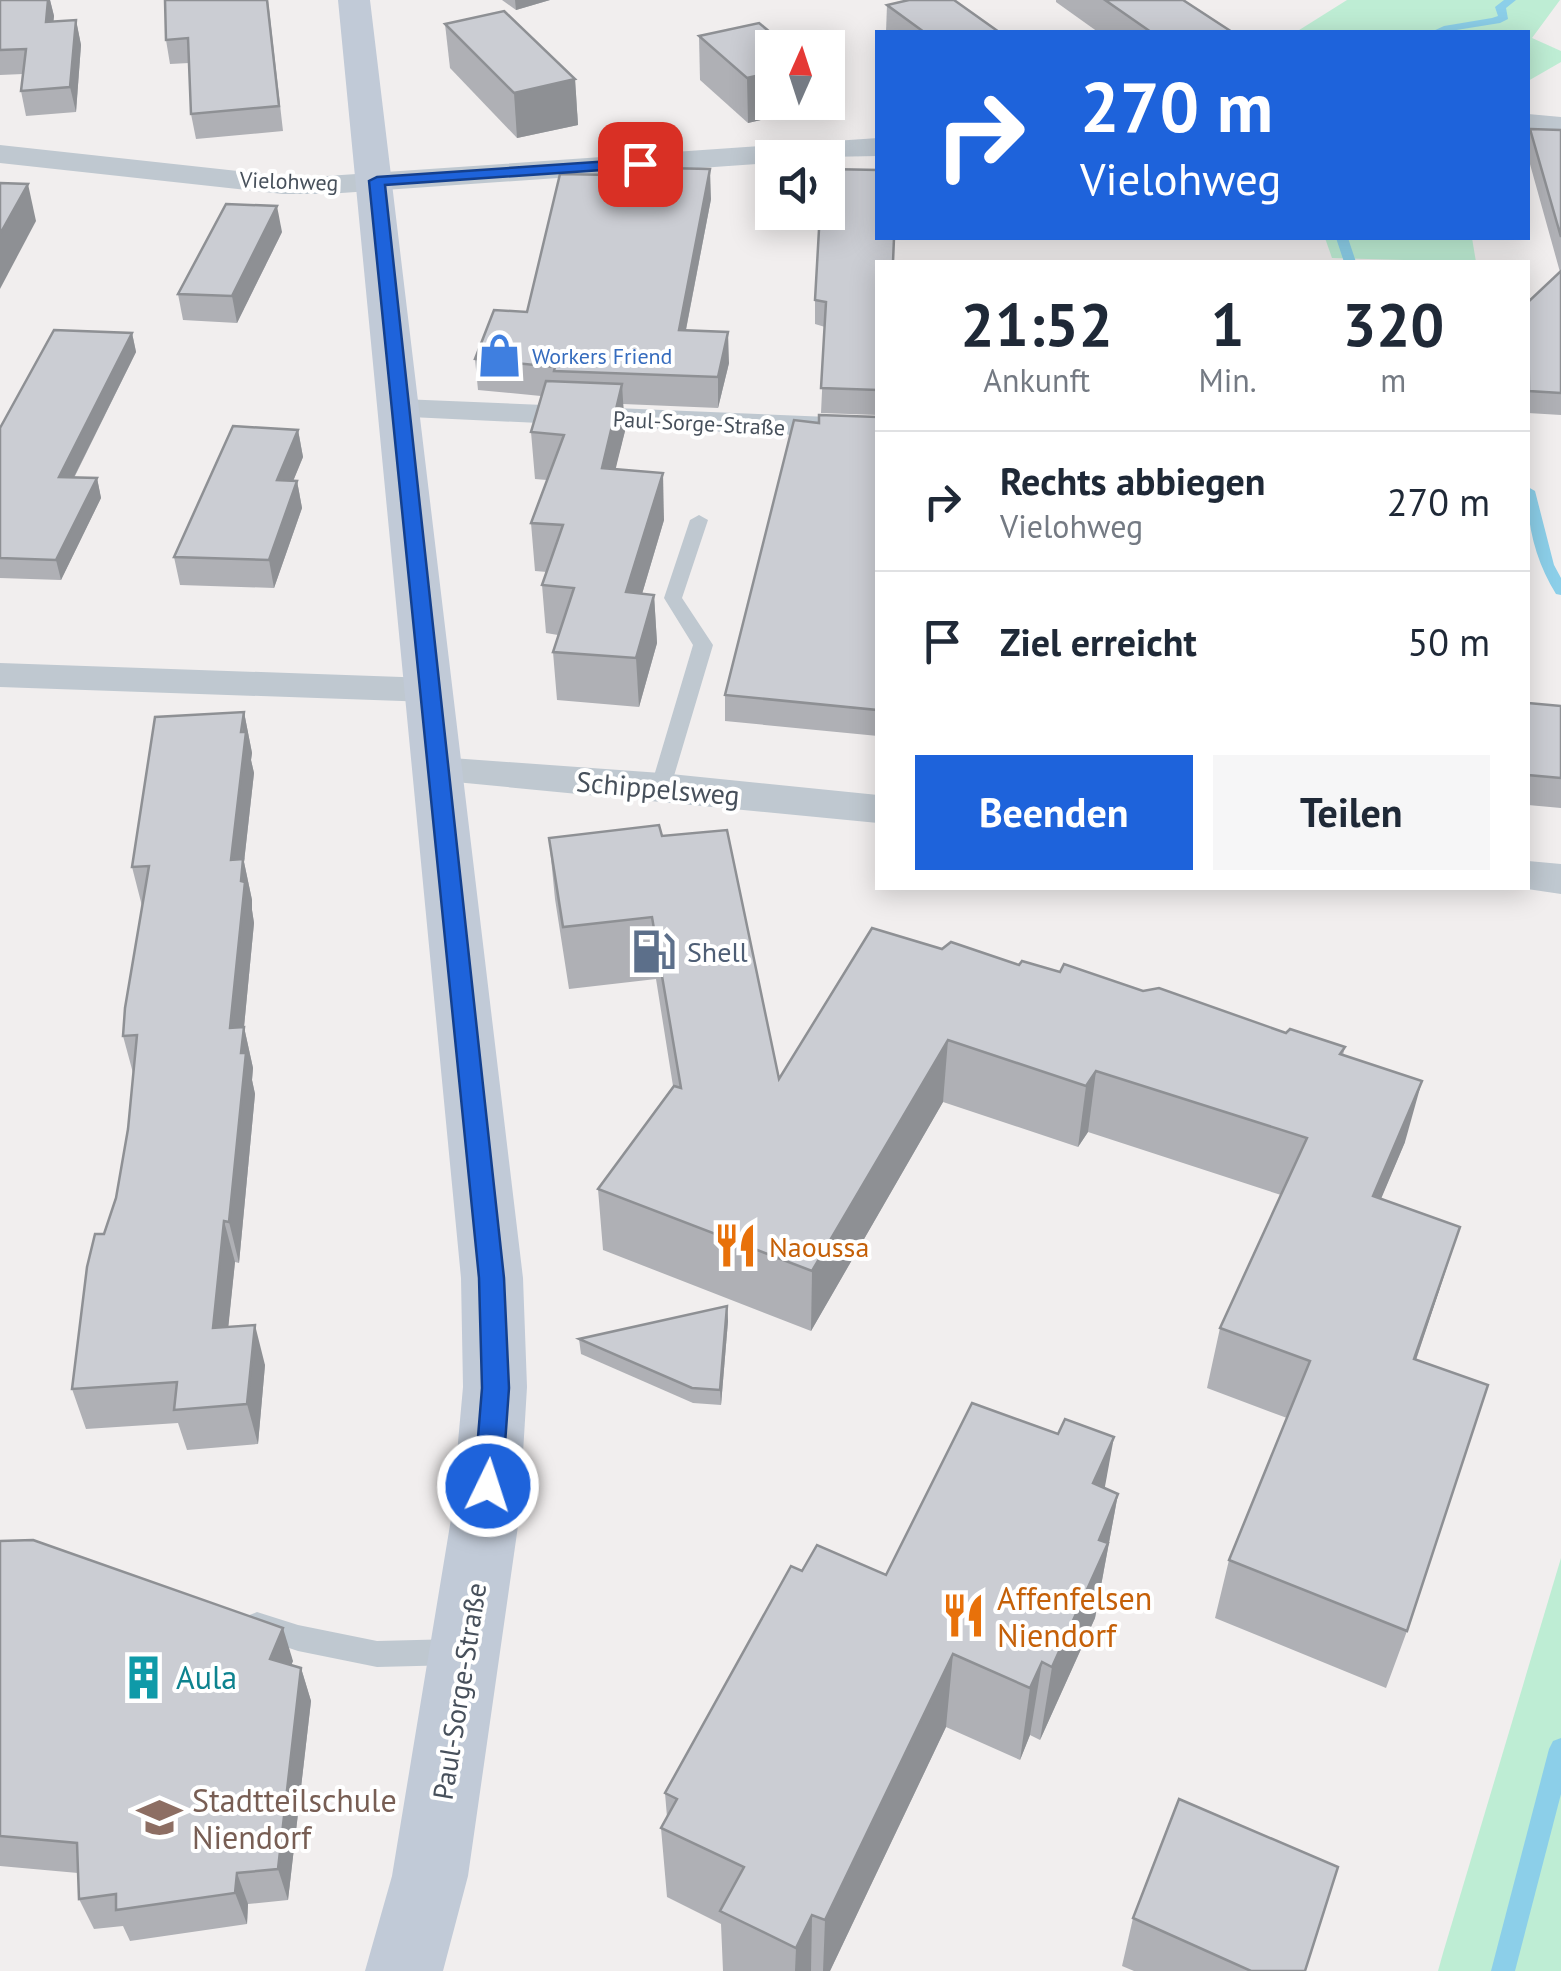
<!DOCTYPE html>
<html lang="de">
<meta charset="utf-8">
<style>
body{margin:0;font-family:"PT Sans",sans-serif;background:#f6f6f7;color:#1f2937;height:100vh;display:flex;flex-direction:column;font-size:38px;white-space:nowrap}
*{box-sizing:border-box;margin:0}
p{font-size:32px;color:#747a83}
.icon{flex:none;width:55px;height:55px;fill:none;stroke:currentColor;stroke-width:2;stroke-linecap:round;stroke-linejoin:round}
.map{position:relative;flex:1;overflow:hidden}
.drawer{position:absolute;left:875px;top:260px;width:655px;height:630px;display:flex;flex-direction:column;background:#fff;border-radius:0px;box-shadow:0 5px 25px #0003}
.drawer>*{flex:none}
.hud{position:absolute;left:875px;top:30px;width:655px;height:210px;border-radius:0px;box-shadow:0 5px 25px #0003;background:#1e63db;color:#fff;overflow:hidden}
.needle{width:65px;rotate:3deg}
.controls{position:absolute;left:755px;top:30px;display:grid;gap:20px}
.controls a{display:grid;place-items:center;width:90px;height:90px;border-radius:0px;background:#fff;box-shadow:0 5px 25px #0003;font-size:50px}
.pin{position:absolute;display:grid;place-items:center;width:85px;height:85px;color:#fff;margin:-42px;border-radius:20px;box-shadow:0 5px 15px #0006}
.me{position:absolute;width:110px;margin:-55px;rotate:4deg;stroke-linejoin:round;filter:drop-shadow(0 0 8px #0008)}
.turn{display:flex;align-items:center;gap:35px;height:210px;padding:0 40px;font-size:45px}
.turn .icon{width:130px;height:130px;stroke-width:2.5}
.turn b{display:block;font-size:70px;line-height:85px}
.eta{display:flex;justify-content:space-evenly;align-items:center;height:170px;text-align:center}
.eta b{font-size:60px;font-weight:700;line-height:70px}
.primary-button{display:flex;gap:20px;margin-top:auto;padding:20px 40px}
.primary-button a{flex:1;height:115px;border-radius:0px;background:#1e63db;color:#fff;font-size:40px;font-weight:700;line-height:115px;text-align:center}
.primary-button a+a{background:#f6f6f7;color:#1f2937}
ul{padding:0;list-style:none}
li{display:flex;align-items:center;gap:30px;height:140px;padding:0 40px;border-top:2px solid #e0e1e3}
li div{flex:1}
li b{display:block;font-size:38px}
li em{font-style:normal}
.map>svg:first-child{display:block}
.green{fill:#beedd4}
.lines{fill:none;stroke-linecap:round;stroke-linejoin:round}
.stream{fill:#8ccfe9;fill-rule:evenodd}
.lane{fill:#bfc8d0;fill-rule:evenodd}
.street{fill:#bfc8d0;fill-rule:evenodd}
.secondary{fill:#c1cad7;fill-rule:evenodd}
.wall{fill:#afb0b5}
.shaded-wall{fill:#8e9094}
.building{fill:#cbcdd3;stroke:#8e9094;stroke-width:2.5}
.route{fill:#1e63db;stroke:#14408e;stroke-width:2.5}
.labels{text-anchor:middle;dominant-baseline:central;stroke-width:8;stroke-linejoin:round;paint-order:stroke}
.far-street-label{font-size:22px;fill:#47505b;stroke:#fff}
.far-shop-label{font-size:22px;fill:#366cbe;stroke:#fff;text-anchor:start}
.street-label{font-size:28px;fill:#47505b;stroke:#fff}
.service-label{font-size:28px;fill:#4e5e75;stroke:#fff;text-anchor:start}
.food-label{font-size:28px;fill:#c56008;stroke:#fff;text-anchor:start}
.near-food-label{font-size:32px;fill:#c56008;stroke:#fff;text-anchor:start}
.near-culture-label{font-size:32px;fill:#0d838f;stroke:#fff;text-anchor:start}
.near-education-label{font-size:32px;fill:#785e54;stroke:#fff;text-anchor:start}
</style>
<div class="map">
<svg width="1561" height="1971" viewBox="0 0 1561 1971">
<rect width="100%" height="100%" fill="#f1eeee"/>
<g class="green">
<path d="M1347 0H1560L1532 38 1561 51V62L1528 81V32H1296Z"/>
<path d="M1325 238H1472L1476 262 1332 258Z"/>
<path d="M1561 1558V1971H1438L1443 1953Z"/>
</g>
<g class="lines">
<g class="stream">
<path d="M1504 0H1516L1506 8 1508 19 1500 23 1444 32H1431L1444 26 1492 18 1498 16 1495 7Z"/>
<path d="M1336 238H1348L1356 262H1344Z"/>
<path d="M1528 487 1535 491 1554 565 1561 578V595L1556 594C1536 562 1526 524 1528 487Z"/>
<path d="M1561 1738V1794L1515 1971H1491L1549 1749 1553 1741Z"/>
</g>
<g class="lane">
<path d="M699 515 708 520 682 598 713 645 671 786 661 793 651 786 693 645 664 598 690 520Z"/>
<path d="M257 1612 298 1625 377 1641 456 1639 466 1643 470 1652 466 1661 456 1665 377 1667 298 1651 247 1634 243 1625 247 1616Z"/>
</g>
<g class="street">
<path d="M1528 114 1561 117V135L1528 131Z"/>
<path d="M878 138V156L772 158V163L327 194H283L0 163V145L283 176H327Z"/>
<path d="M401 399 878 419V439L389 416 384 409 389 402Z"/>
<path d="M0 663 430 678 444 681 450 690 444 699 430 702 0 687Z"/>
<path d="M438 757 661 773 878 795V823L424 779 418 770 424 761Z"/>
<path d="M1528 861 1561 864V894L1521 888H1528Z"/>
</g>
<path class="secondary" d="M338 0H370L523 1278 527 1387 519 1519 468 1876 443 1971H365L392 1876 451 1519 463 1387 461 1278Z"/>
</g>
<g class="wall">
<path d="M0 0H50L54 16 53 22 76 20 81 45 76 112 26 116 21 91 23 74 0 75Z"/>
<path d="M165 0H268L283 131 196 139 191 114 189 63 170 64 166 40Z"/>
<path d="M502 0H550L516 10Z"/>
<path d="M1056 0H1183L1232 32H1098L1056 2Z"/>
<path d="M887 5 999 32H886Z"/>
<path d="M445 24 575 79 578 125 517 138 450 68Z"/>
<path d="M699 36 808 109 748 123 700 80Z"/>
<path d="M1530 129 1561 130V415L1528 413V302L1560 272 1528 157V140Z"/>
<path d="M711 199 686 330 729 363 718 408 623 404 625 431 615 469 664 520 642 594 654 595 657 643 639 707 557 700 553 652 558 635 546 633 542 585 547 572 535 571 531 523 547 480 535 479 531 432 541 396 478 390 475 359 527 312Z"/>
<path d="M282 232 237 323 183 320 178 294Z"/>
<path d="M878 262V415L821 413 825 327 815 324V300Z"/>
<path d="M132 333 136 352 74 478H97L101 498 61 580 0 578V428Z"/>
<path d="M878 417V736L725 721V695L819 423Z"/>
<path d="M298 430 303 457 293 481H297L302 508 274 588 180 585 174 557Z"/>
<path d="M1528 703 1561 706V808L1528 805Z"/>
<path d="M244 712 252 753 251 760 254 773 244 862 252 900V910L254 923 244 1027 253 1068 252 1080 255 1094 239 1263 235 1262 228 1327 265 1365 258 1444 187 1450 178 1423 86 1429 72 1389 104 1234 116 1198 128 1129 133 1073 123 1036 142 906 132 867Z"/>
<path d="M662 836 779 1079 942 949 1143 991 1286 1033 1345 1047 1343 1055 1405 1142 1381 1198 1440 1288 1416 1360 1407 1631 1386 1688 1215 1618 1229 1560 1287 1418 1207 1388 1220 1328 1281 1195 1088 1132 1078 1147 943 1102 811 1331 603 1250 598 1189 673 1086 656 979 569 989 555 899 549 838Z"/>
<path d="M727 1306 728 1321 721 1405 693 1403 581 1354 579 1339Z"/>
<path d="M1105 1488 1118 1494 1095 1618 1040 1740 1030 1735 1020 1760 946 1727 830 1971H723L721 1924 667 1897 661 1828 667 1817 665 1793 802 1571 886 1575Z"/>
<path d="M0 1541 293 1661 291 1665 301 1668 311 1701 288 1900 248 1904 247 1924 130 1941 123 1926 94 1929 79 1899 78 1873 0 1866Z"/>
<path d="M1133 1918 1305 1971H1134L1122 1966Z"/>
</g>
<g class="shaded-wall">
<path d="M48 0H50L54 16 51 47 46 22Z"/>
<path d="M515 0H550L516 10Z"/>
<path d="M76 20 81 45 76 112 70 87Z"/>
<path d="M772 72V102H808V109L748 123 747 78Z"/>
<path d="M575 79 578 125 517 138 514 93Z"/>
<path d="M710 169 711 199 680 360 679 330Z"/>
<path d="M28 184 36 221 0 289V234Z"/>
<path d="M277 206 282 232 237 323 232 296Z"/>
<path d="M728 332 729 363 718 408V377Z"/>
<path d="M132 333 136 352 64 497 59 477Z"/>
<path d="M622 384 625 431 604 516 602 468Z"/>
<path d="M298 430 303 457 282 508 277 480Z"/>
<path d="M663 473 664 520 628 641 626 592Z"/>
<path d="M97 478 101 498 61 580 56 560Z"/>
<path d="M297 481 302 508 274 588 269 560Z"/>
<path d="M654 595 657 643 639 707 636 658Z"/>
<path d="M244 712 252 753 251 760 254 773 244 862 252 900V910L254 923 244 1027 253 1068 252 1080 255 1094 239 1263 229 1222 231 860Z"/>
<path d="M948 1040 943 1102 811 1331 812 1271Z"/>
<path d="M1096 1071 1088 1132 1078 1147 1086 1086Z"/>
<path d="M1422 1081 1405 1142 1357 1256 1373 1196Z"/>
<path d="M224 1221 235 1262 224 1369 213 1328Z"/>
<path d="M1460 1227 1440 1288 1396 1419 1414 1359Z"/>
<path d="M727 1306 728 1321 721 1405 720 1390Z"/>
<path d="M255 1325 265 1365 258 1444 247 1404Z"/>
<path d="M1114 1437 1100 1514 1093 1483Z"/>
<path d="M1118 1494 1095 1618 1040 1740 1052 1667 1099 1540Z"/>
<path d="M283 1628 293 1661 280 1692 270 1659Z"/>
<path d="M953 1654 946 1727 830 1971H823L825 1920Z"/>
<path d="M1042 1662 1030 1735 1020 1760 1030 1688Z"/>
<path d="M301 1668 311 1701 288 1900 278 1869Z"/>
<path d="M237 1873 248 1904 247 1924 235 1893Z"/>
<path d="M812 1915 811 1971H795L796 1948Z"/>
</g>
<g class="building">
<path d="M0 0H48L46 22 76 20 70 87 21 91 26 49 0 50Z"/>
<path d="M165 0H267L279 106 191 114 188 38 166 40Z"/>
<path d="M909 0H954L999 32H924L887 5Z"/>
<path d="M1105 0H1183L1232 32H1151Z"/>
<path d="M504 11 575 79 514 93 445 24Z"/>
<path d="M759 23 789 48H772V72L747 78 699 36Z"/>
<path d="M1530 129 1561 130V237Z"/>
<path d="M662 168 710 169 679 330 728 332 718 377 554 371 555 367 475 359 494 310 527 312 560 174 661 176Z"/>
<path d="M828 169 878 170V238H894L893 262H878V390L821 388 826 302 815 300 820 212H828Z"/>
<path d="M0 183 28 184 0 234Z"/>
<path d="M226 204 277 206 232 296 178 294Z"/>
<path d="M1561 271V393L1529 391 1528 302Z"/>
<path d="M54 330 132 333 59 477 97 478 56 560 0 558V428Z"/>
<path d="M546 381 622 384 602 468 663 473 626 592 654 595 636 658 553 652 574 588 542 585 563 525 531 523 564 435 531 432Z"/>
<path d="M819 415 878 417V710L725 695 794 420 819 423Z"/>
<path d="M233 426 298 430 277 480 297 481 269 560 174 557Z"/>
<path d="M1528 703 1561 706V778L1528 775Z"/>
<path d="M244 712 241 732H246L231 860 243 859 241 881 245 882 230 1028 244 1027 241 1053H246L229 1222 224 1221 213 1328 255 1325 247 1404 174 1410 177 1382 72 1389 87 1267 95 1234H104L116 1198 128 1129 137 1035 123 1036 125 1008 149 866 132 867 155 717Z"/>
<path d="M659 825 662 836 727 830 779 1079 872 928 942 949 951 942 1019 965 1022 961 1060 972 1064 964 1143 991 1159 988 1286 1033 1290 1029 1345 1047 1340 1054 1422 1081 1373 1196 1460 1227 1414 1359 1488 1385 1407 1631 1229 1560 1310 1361 1220 1328 1307 1138 1096 1071 1086 1086 948 1040 812 1271 598 1189 674 1086 681 1088 652 917 563 927 549 838Z"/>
<path d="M727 1306 720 1390 692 1388 579 1339Z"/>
<path d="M972 1403 1058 1434 1065 1419 1114 1437 1093 1483 1118 1494 1099 1540 1108 1543 1052 1667 1042 1662 1030 1688 953 1654 825 1920 812 1915 796 1948 720 1911 744 1867 661 1828 677 1799 665 1793 791 1566 802 1571 817 1545 886 1575Z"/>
<path d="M33 1540 283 1628 270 1659 301 1668 278 1869 237 1873 235 1893 116 1910V1894L79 1899 77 1843 0 1836V1541Z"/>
<path d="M1179 1799 1338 1867 1305 1971H1251L1133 1918Z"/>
</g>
<path class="route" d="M640 159 645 161V167L385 185 504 1278 509 1388 502 1486 497 1495 488 1498 478 1495 474 1486 482 1388 479 1278 369 181 377 177Z"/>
<defs>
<symbol id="shop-bare" viewBox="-9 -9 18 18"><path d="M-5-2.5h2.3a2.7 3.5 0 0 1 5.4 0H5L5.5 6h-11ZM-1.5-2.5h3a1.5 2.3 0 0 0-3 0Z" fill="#3f7fe0" stroke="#fff" stroke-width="2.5" paint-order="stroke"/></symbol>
<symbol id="fuel-bare" viewBox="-9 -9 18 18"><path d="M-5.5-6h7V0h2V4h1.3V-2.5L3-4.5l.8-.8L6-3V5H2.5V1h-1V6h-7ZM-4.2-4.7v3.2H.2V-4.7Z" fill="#5c6f8a" stroke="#fff" stroke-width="2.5" paint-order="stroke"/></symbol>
<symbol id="restaurant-bare" viewBox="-9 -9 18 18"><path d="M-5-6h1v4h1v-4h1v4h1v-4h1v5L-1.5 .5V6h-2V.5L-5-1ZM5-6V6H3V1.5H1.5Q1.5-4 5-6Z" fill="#e8710a" stroke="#fff" stroke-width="2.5" paint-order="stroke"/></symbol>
<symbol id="building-bare" viewBox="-9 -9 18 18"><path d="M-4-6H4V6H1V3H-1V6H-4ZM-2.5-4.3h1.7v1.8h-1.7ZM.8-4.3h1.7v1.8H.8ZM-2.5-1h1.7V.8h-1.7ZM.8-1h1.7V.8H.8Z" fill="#0f9aa8" stroke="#fff" stroke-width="2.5" paint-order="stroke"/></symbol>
<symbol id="school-bare" viewBox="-9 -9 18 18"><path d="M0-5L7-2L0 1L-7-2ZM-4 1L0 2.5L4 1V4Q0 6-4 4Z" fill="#8d6e63" stroke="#fff" stroke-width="2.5" paint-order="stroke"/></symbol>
</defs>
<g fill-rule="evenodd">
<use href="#shop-bare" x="468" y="324" width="63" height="63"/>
<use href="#fuel-bare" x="622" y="920" width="63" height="63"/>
<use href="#restaurant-bare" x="704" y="1214" width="63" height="63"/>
<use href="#restaurant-bare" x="932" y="1584" width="63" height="63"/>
<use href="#building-bare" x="112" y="1646" width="63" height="63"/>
<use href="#school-bare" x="128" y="1786" width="63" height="63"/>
</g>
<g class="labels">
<g class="far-street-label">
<text transform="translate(289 181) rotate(2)">Vielohweg</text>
<text transform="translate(699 423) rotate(3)">Paul-Sorge-Straße</text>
</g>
<g class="far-shop-label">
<text x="532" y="356">Workers Friend</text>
</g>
<g class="street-label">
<text transform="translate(658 788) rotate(5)">Schippelsweg</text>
<text transform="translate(459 1691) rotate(-81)">Paul-Sorge-Straße</text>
</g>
<g class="service-label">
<text x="687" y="951">Shell</text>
</g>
<g class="food-label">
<text x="769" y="1246">Naoussa</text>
</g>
<g class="near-food-label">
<text x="997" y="1598">Affenfelsen<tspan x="997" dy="37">Niendorf</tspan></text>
</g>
<g class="near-culture-label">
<text x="176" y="1677">Aula</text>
</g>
<g class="near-education-label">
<text x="192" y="1800">Stadtteilschule<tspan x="192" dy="37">Niendorf</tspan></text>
</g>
</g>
</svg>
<div class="controls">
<a><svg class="needle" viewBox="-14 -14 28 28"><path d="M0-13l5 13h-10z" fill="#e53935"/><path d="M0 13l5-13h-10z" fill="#747a83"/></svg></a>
<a><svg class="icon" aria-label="sound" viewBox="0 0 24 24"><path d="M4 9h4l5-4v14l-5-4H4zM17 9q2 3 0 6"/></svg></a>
</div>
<div class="pin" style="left:640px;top:164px;background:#d93025"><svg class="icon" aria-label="arrive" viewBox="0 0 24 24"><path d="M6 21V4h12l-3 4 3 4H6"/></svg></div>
<svg class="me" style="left:488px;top:1486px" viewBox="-20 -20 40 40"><circle r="17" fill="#1e63db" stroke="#fff" stroke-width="3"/><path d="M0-11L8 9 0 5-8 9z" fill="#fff"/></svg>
<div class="hud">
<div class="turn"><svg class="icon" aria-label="right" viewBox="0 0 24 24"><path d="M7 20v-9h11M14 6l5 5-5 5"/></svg><div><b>270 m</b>Vielohweg</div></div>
</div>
<section class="drawer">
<div class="eta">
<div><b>21:52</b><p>Ankunft</p></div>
<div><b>1</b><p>Min.</p></div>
<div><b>320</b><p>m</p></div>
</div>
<ul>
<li><svg class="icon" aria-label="right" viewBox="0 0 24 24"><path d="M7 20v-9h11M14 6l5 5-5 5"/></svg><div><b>Rechts abbiegen</b><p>Vielohweg</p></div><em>270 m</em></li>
<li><svg class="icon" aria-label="arrive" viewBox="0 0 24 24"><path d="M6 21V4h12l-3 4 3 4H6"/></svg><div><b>Ziel erreicht</b></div><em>50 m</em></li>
</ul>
<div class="primary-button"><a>Beenden</a><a>Teilen</a></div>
</section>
</div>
